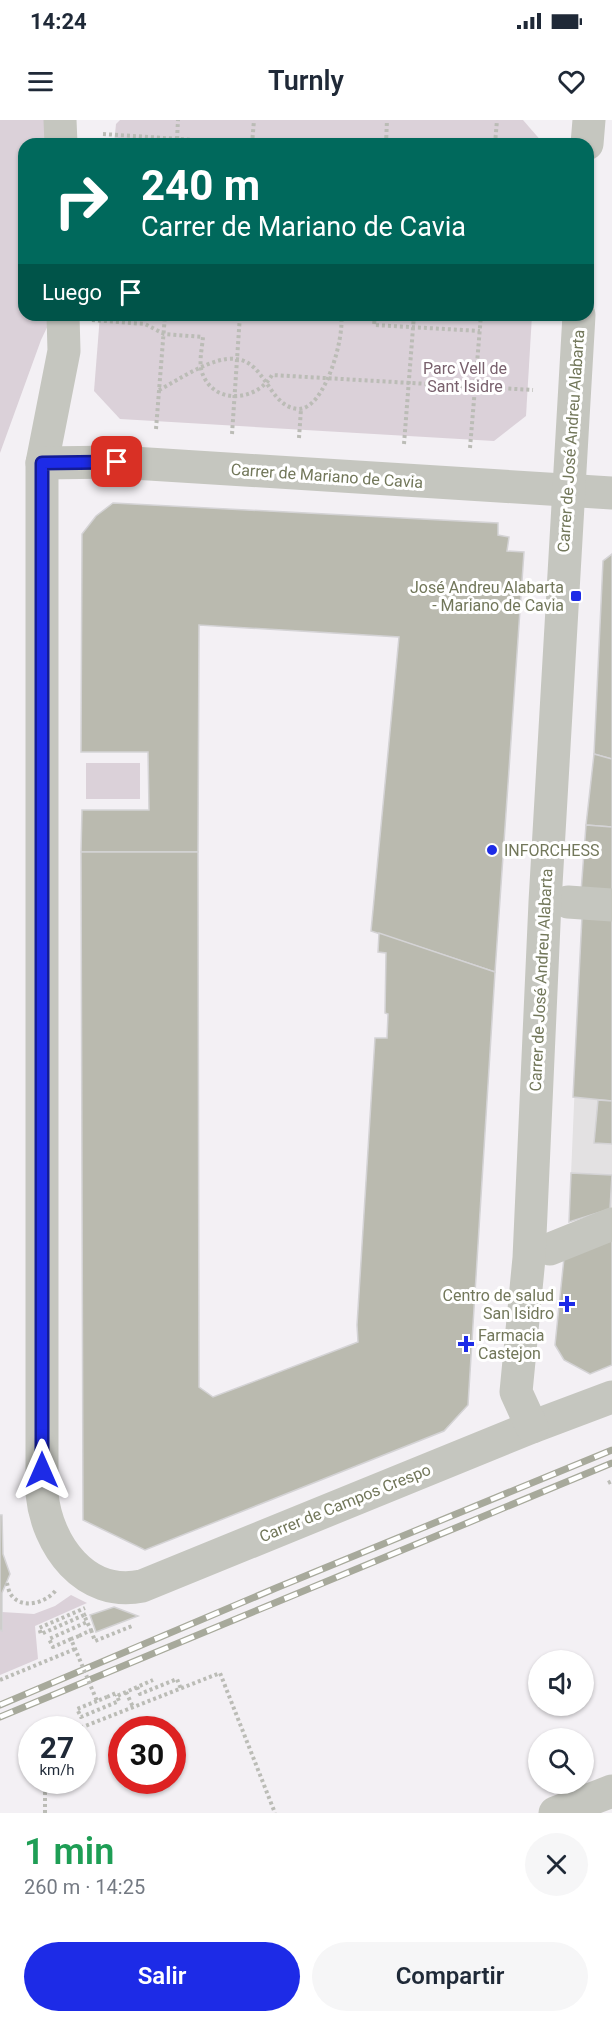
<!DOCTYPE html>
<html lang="es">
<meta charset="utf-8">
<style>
body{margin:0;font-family:Roboto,sans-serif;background:#f6f6f7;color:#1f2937;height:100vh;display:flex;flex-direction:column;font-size:22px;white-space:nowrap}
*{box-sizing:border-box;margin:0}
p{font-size:20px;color:#747a83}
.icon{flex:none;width:33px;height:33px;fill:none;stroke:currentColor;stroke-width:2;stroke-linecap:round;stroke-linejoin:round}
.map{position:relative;height:1693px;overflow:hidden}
.sheet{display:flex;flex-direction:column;background:#fff;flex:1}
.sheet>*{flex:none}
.top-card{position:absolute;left:18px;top:18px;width:576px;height:183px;border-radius:18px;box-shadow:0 2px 4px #0004;background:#00695c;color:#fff;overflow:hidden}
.fabs{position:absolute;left:528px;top:1530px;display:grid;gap:12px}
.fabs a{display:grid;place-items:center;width:66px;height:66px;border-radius:50%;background:#fff;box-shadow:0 2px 4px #0004;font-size:30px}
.speed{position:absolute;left:18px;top:1596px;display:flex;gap:12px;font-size:30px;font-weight:700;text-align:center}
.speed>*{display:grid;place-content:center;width:78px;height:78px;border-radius:50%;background:#fff;box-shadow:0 2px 4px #0004;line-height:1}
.speed small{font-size:15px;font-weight:400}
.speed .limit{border:9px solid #d22;background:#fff;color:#111}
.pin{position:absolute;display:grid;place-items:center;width:51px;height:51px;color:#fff;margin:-26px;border-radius:12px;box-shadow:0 3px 9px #0006}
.me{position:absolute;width:66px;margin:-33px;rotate:0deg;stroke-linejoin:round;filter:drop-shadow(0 0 4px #0008)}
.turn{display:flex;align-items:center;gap:21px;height:126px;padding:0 24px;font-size:27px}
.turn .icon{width:78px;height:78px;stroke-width:2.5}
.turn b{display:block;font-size:42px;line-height:51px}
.then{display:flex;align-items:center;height:57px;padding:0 24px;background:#0003;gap:12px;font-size:22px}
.round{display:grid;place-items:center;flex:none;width:63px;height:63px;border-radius:32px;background:#f6f6f7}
.headline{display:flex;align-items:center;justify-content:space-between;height:102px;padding:0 24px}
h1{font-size:36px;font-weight:600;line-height:45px;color:#1e9e55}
.cta{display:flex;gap:12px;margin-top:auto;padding:12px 24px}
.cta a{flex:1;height:69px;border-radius:36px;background:#1d2be7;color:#fff;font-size:24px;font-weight:600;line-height:69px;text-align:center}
.cta a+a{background:#f6f6f7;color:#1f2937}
.status{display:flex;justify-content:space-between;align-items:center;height:42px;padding:0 30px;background:#fff;direction:ltr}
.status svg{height:16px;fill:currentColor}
header{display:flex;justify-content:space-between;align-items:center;height:78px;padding:0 24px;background:#fff;font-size:27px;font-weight:600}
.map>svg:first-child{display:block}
.built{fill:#e3e1e2}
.green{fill:#dbd1d9}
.building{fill:#babaaf;stroke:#d4d3d5;stroke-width:1.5}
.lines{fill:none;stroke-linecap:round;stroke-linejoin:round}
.path{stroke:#bbbcb6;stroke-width:4;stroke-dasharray:3 3;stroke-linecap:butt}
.minor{stroke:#c5c6bf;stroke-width:33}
.rail-casing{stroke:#a7a99b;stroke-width:7}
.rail{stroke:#fff;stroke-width:4.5;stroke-dasharray:14;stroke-linecap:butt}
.path-bridge{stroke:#bbbcb6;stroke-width:4;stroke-dasharray:3 3;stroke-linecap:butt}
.route-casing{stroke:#131c96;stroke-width:15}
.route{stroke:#1d2be7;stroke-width:10}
.poi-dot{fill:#1d2be7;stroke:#fff;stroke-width:2}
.labels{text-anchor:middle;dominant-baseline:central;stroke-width:6;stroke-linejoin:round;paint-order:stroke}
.park-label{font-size:16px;fill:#79616d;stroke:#fff}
.street-label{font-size:16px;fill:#72775a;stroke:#fff}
.poi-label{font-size:16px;fill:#72775a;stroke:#fff;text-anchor:end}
</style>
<div class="status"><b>14:24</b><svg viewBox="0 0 49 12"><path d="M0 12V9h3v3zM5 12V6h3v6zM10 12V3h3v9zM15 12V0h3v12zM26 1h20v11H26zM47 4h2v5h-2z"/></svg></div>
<header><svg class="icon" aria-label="menu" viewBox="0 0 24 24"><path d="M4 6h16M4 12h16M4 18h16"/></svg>Turnly<svg class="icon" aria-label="heart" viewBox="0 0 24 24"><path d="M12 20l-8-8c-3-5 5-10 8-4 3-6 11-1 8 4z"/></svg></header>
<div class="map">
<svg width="612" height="1693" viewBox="0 0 612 1693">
<rect width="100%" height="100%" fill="#f3f0f4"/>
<path class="built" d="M582 796 612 798V1088L569 1102Z"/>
<g class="green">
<path d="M0 0H54V24H24V195H53L41 220 0 333Z"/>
<path d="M120 0H523L543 23 114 24 116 4Z"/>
<path d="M100 195H532L526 296 494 321 120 299 94 271Z"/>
<rect x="86" y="643" width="54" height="36"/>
<path d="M71 1475 87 1483 35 1506 38 1539 0 1555V1510H2V1492L34 1494 55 1486Z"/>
</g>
<g class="building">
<path d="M113 383 498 403V415L509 417 507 431 524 432 495 852 371 811 399 517 199 505 198 732H81L82 690H149L148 632H81L82 414 96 396Z"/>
<path d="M612 434V639L594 634 603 441Z"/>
<path d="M594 634 612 639V707L586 705Z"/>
<path d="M586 705 612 707V774L581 772Z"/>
<path d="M81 732H198L199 1267 213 1277 358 1222 357 1205 375 918H387L388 894 385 893 386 833 378 832 379 813 495 852 468 1285 444 1311 145 1430 83 1400Z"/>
<path d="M582 796 612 798V981L573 977Z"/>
<path d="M598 980 612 981V1024L594 1023Z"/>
<path d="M571 1053 612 1055 610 1089 569 1102Z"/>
<path d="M612 1119V1245L590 1254 564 1240 555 1225 564 1138Z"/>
<path d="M0 1395H2L3 1434 10 1454 2 1473V1511L0 1510Z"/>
<path d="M114 1487 138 1496 96 1512 90 1495Z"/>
</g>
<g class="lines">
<g class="path">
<path d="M103 14 255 24"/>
<path d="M177 19 178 0"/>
<path d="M252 24 254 0"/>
<path d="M386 24 387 0"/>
<path d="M495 24 497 0"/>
<path d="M375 195 374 205 480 211"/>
<path d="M92 200 145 204 164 214 203 217C202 229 198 245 203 255 216 286 258 280 272 255L533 270"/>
<path d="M159 270C180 259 213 236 236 239 266 242 269 287 298 289 325 290 345 216 341 195"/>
<path d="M156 309 165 195"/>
<path d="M232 314 240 195"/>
<path d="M299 318 301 289"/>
<path d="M404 324 414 195"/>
<path d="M470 328 481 195"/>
<path d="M608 1363 612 1361"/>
<path d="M7 1463C8 1467 9 1473 12 1476 24 1490 47 1482 56 1470"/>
<path d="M84 1495 41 1514 39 1508 85 1488"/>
<path d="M91 1510 95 1521 132 1506"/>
<path d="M79 1516 91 1510 87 1502"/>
<path d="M71 1519 53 1527 49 1519 87 1502 84 1495 86 1494"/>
<path d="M0 1560 75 1529"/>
<path d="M137 1567 140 1574 177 1559 181 1569"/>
<path d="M126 1572 133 1587"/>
<path d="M107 1577 116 1573 117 1576"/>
<path d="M97 1581 77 1589 81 1597 119 1581 117 1576 153 1560"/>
<path d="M75 1610 220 1553 275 1693"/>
<path d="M45 1660V1693"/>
</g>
<g class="minor">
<path d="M60 0 61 24"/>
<path d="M587 24 589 0"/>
<path d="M63 195 64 231 42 343V1374C47 1425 85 1478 142 1466L532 1307 612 1277"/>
<path d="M42 343 117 342 612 373"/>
<path d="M568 782 612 785"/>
<path d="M550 1129 612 1104"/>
<path d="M532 1307 516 1272 529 1138 545 782 579 195"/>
<path d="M555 1693 612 1671"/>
</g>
<defs>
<g id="rail">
<path d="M0 1585 276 1468 612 1330"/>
<path d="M0 1597 612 1343"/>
</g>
</defs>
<use href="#rail" class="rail-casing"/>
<use href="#rail" class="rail"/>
<path class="path-bridge" d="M79 1516 71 1519 97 1581 107 1577"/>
</g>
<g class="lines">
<defs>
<path id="route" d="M42 1350V343L117 342"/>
</defs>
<use href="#route" class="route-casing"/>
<use href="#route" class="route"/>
</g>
<g class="poi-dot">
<rect x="570" y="470" width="12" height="12" rx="3"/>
<circle cx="492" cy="730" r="6"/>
<path d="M564 1175h6v6h6v6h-6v6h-6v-6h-6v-6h6z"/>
<path d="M463 1215h6v6h6v6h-6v6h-6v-6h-6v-6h6z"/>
</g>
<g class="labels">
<g class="park-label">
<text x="465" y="248">Parc Vell de<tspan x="465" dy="18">Sant Isidre</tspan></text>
</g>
<g class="street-label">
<text transform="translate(571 321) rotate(-86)">Carrer de José Andreu Alabarta</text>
<text transform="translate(327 356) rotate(4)">Carrer de Mariano de Cavia</text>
<text transform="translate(541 860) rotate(-87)">Carrer de José Andreu Alabarta</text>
<text transform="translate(345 1383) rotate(-22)">Carrer de Campos Crespo</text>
</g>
<g class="poi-label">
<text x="564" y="467">José Andreu Alabarta<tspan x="564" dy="18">- Mariano de Cavia</tspan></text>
<text x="504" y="730" text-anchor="start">INFORCHESS</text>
<text x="554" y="1175">Centro de salud<tspan x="554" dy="18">San Isidro</tspan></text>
<text x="478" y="1215" text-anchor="start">Farmacia<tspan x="478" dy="18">Castejon</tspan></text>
</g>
</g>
</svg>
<div class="fabs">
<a><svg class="icon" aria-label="sound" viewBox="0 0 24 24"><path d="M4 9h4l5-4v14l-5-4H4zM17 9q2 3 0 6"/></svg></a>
<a><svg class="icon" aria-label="search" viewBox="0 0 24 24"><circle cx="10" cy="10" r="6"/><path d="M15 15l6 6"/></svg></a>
</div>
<div class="speed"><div>27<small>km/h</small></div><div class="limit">30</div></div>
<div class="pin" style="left:117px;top:342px;background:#d93025"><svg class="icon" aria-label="arrive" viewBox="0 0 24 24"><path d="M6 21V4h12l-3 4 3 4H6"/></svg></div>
<svg class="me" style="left:42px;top:1350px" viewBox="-20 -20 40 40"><path d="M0-17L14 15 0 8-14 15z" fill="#1d2be7" stroke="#fff" stroke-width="4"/></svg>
<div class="top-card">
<div class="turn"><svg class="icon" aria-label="right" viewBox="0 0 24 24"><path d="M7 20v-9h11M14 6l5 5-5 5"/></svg><div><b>240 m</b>Carrer de Mariano de Cavia</div></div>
<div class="then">Luego<svg class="icon" aria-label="arrive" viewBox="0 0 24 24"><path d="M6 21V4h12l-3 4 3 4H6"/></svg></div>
</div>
</div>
<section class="sheet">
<div class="headline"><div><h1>1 min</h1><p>260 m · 14:25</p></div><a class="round"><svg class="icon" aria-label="close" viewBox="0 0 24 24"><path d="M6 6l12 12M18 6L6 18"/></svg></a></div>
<div class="cta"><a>Salir</a><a>Compartir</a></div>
</section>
